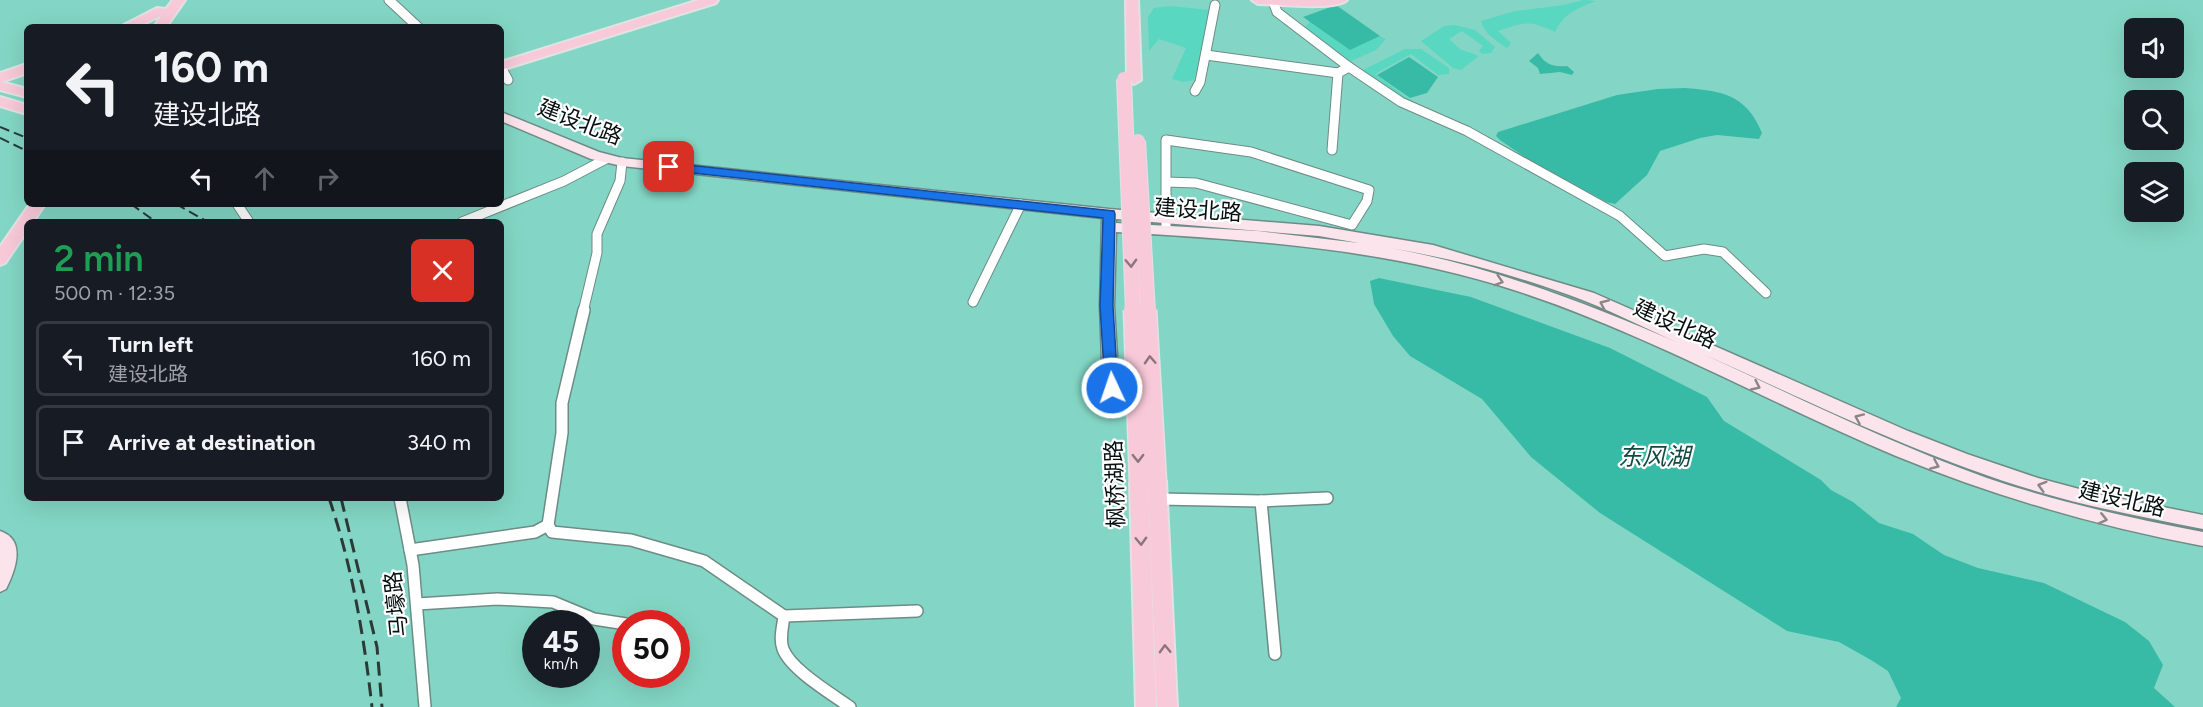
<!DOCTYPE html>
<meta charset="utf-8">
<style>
body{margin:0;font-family:Figtree,"Noto Sans SC",sans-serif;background:#242831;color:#f1f3f6;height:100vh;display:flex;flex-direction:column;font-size:22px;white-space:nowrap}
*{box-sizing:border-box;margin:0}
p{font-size:20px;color:#9ea1a6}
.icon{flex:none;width:33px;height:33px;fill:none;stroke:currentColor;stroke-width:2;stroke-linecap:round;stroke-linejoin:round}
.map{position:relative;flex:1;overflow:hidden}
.drawer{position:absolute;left:24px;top:219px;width:480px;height:282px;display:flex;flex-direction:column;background:#171b24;border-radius:9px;box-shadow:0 6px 24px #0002}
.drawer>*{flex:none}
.hud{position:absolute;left:24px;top:24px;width:480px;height:183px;border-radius:9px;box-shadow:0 6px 24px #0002;background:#171b24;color:#f1f3f6;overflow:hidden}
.buttons{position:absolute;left:2124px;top:18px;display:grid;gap:12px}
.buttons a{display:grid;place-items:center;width:60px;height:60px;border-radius:9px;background:#171b24;box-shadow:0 6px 24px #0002;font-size:30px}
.speed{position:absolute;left:522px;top:610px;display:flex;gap:12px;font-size:30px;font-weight:700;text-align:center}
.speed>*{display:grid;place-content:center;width:78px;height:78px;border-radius:50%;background:#171b24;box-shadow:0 6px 24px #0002;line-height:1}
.speed small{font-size:15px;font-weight:400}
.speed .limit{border:9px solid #d22;background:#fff;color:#111}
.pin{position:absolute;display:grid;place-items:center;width:51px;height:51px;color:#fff;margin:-26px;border-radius:12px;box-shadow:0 3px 9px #0006}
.me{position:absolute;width:66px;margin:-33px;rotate:357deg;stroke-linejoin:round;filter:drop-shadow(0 0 4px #0008)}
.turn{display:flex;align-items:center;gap:21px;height:126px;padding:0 30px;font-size:27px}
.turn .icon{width:78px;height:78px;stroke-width:2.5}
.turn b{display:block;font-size:42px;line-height:51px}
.lanes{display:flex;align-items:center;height:57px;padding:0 30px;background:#0003;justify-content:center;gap:30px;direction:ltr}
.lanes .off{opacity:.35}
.round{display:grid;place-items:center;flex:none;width:63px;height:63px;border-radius:9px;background:#242831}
.summary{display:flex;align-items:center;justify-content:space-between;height:102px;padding:0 30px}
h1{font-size:36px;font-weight:600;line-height:45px;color:#1e9e55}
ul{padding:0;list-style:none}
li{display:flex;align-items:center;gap:18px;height:75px;margin:0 12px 9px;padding:0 18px;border:3px solid #363941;border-radius:9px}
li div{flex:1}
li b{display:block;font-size:22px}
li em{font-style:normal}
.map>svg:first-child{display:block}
.green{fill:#83d6c5;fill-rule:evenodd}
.forest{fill:#5ad7c1}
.water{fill:#37bba6}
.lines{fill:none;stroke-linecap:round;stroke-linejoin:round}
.minor-far1-casing{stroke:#6d8c85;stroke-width:11}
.minor-casing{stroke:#6d8c85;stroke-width:14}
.secondary-casing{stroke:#6d8c85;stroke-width:3}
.primary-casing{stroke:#e1e2e2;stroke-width:4}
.minor-far1{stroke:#fff;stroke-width:9}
.minor{stroke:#fff;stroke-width:11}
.secondary{fill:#fbe4ec;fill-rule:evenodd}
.primary{fill:#f8c9d8;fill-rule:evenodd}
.rail-far1{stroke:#2c3a37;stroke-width:2;stroke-dasharray:10 5;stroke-linecap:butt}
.rail{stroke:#2c3a37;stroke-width:3;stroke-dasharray:14 7;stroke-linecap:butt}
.primary-bridge-far1-casing{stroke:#e1e2e2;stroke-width:16;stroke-linecap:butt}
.primary-bridge-casing{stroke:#e1e2e2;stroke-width:21;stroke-linecap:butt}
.primary-bridge-far1{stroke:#f8c9d8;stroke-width:14}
.primary-bridge{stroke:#f8c9d8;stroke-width:18}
.oneway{stroke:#8b767d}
.oneway2{stroke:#8c8588}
.route{fill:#1a73e8;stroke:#114b97;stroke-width:1.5}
.labels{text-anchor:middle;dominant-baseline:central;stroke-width:4.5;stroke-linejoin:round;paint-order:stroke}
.street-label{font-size:22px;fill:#05100e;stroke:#fff}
.water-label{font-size:24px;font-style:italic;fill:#124940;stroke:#fff}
</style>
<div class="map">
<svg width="2203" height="707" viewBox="0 0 2203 707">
<rect width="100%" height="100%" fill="#e3fff8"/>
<path class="green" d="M0 0H2203V707H0ZM27 27H501V204H27ZM2134 28H2174V68H2134ZM2134 100H2174V140H2134ZM2134 172H2174V212H2134ZM27 222H501V498H27ZM536 624H586V675H536ZM626 624H676V675H626Z"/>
<g class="forest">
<path d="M1583 0 1596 1C1578 8 1564 13 1555 32 1529 20 1524 22 1498 31L1511 43 1507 48C1497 41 1484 34 1481 21L1515 11 1564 5Z"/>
<path d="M1170 6 1210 10 1201 55 1194 80 1184 82 1172 79 1186 48 1159 39 1149 51 1148 17 1154 8Z"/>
<path d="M1310 21 1350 50 1380 36 1386 39 1376 50 1349 62 1304 30Z"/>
<path d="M1455 25 1475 30 1495 47 1491 53 1482 54 1479 51 1483 46 1462 31 1449 39 1460 49 1479 56 1461 70 1453 68 1421 41 1444 26Z"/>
<path d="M1405 49H1421L1449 68V74L1438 75 1411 54 1375 74 1413 102 1406 103 1361 71Z"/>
</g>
<g class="water">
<path d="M1336 5 1380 36 1350 50 1303 17Z"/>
<path d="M1538 53C1546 65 1553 67 1567 66L1574 72 1572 75 1560 72 1540 74 1538 68 1529 61Z"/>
<path d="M1409 57 1438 77 1427 93 1410 98 1377 75Z"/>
<path d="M1685 88C1722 91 1746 94 1762 133L1759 139 1717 135 1700 138 1660 151 1647 175 1615 204 1606 202 1529 160 1500 140 1496 136 1498 132 1617 95 1658 89Z"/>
<path d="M1379 278 1471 297 1610 348 1707 397 1724 421 1821 480 1831 490 1853 502 1879 523 1913 534 1944 555 1978 568 2044 583 2125 622 2149 641 2163 665 2154 688 2175 707H1896L1901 698 1888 671 1871 660 1839 642 1787 631 1600 513 1531 457 1482 399 1410 356 1393 336 1374 304 1370 281Z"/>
</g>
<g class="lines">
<defs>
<g id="minor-far1">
<path d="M389 0 418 27"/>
<path d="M1273 1 1277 12 1349 67 1401 102 1467 131 1620 216 1665 256 1704 249 1723 252 1766 293"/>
<path d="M1206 55 1338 73 1349 67"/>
<path d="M501 67 508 80"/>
<path d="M1195 91 1200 82 1215 5"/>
<path d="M1332 150 1338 73"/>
<path d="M237 204 249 222"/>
<path d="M462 222 564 181 606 159"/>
<path d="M1166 230V140L1251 152 1369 190 1367 201 1352 225 1196 183 1167 182"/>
<path d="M973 302 1021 204"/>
<path d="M583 312 597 253V234L620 181 622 162"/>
</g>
<g id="minor">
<path d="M400 498 413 565 425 707"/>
<path d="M1158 499 1261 501 1327 498"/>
<path d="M1261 501 1275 654"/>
<path d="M548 525 552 532 631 540 704 561 784 616C783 626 779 639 783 649 791 670 832 694 850 707"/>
<path d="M410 550 535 532 548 525 562 433V403L584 310"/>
<path d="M417 604 497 599 553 602 594 619 626 624"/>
<path d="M784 616 917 611"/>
<path d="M676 632H679"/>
</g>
<g id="secondary">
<path d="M501 112 599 152 622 158 1109 209 1319 226 1433 245 1594 293 1908 431 1967 454 2038 478 2098 494 2203 515V529C2148 518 2093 508 2039 492 1923 458 1813 403 1703 354 1797 397 1889 443 1987 478 2057 502 2130 518 2203 532V546C2097 526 1996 497 1896 456 1769 403 1648 334 1517 291 1386 248 1252 240 1116 232L1114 306 1119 388 1123 395 1142 397 1145 401 1142 405 1137 407 1114 405 1103 389 1100 306 1102 218 622 166 591 159 501 121ZM1116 219 1319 236 1359 243 1258 231 1116 223ZM1390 248C1456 259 1523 277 1585 301 1618 314 1649 330 1681 344 1588 304 1491 266 1390 248Z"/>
<path d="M0 531C27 540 15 571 6 589L0 592Z"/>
</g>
<g id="primary">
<path d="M173 0H185L166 27H154L162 15 137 27H120L157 8 166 9Z"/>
<path d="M699 0H718L716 3 501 70V62Z"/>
<path d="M1126 0H1138L1141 80 1134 84 1127 80Z"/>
<path d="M1252 0H1347C1335 11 1277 4 1258 4Z"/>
<path d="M27 64V73L1 82 27 89V97L0 90V73Z"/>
<path d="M0 97 27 105V114L0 106Z"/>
<path d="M30 204H45L33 222H27V231L5 263 0 265V247Z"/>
<path d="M1157 473 1163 476 1166 481 1177 707H1157L1148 481 1151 476Z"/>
<path d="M1139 475 1145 478 1148 483 1156 707H1136L1130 483 1133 478Z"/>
</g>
</defs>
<use href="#minor-far1" class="minor-far1-casing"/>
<use href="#minor" class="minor-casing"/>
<use href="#secondary" class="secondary-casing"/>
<use href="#primary" class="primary-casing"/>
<use href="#minor-far1" class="minor-far1"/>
<use href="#minor" class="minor"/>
<use href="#secondary" class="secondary"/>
<use href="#primary" class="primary"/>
<g class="rail-far1">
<path d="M0 127 27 138"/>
<path d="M0 138 27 151"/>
<path d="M131 204 156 222"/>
<path d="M176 204 208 222"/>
</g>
<g class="rail">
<path d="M329 498C352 566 364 636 372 707"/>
<path d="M341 498 377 647 382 707"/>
</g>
<defs>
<g id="primary-bridge-far1">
<path d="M1124 79 1133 312"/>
<path d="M1138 141 1148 312"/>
</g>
<g id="primary-bridge">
<path d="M1133 310 1139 483"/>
<path d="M1147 310 1157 481"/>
</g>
</defs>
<use href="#primary-bridge-far1" class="primary-bridge-far1-casing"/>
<use href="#primary-bridge" class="primary-bridge-casing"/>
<use href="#primary-bridge-far1" class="primary-bridge-far1"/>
<use href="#primary-bridge" class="primary-bridge"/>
</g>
<defs><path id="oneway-chevron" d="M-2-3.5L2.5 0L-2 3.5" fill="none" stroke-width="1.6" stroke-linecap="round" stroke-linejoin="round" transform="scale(1.5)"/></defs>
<g class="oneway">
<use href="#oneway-chevron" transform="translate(1131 263) rotate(88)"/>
<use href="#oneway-chevron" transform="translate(1150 360) rotate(-93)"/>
<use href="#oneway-chevron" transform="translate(1138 458) rotate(89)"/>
<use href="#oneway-chevron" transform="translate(1141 541) rotate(88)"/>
<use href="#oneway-chevron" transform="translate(1165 649) rotate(-92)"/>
</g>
<g class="oneway2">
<use href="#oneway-chevron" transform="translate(1499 281) rotate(17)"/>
<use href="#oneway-chevron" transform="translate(1604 304) rotate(-156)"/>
<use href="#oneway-chevron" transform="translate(1756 386) rotate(25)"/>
<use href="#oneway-chevron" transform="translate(1859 418) rotate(-156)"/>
<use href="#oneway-chevron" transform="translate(1935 465) rotate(23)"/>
<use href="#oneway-chevron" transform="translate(2042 486) rotate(-164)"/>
<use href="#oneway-chevron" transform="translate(2103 519) rotate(13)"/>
</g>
<path class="route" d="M669 163 1114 211 1115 214 1113 306 1118 388 1116 392H1107L1105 388 1100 306 1103 218 665 170V164Z"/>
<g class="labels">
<g class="street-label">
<text transform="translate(580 122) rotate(21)">建设北路</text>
<text transform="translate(1198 210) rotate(4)">建设北路</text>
<text transform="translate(1675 324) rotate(24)">建设北路</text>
<text transform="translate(1115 484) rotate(-92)">枫桥湖路</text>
<text transform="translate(2122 499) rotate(13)">建设北路</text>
<text transform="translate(396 604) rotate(-96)">马壕路</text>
</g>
<g class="water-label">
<text x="1654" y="456">东风湖</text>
</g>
</g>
</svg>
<div class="buttons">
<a><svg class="icon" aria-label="sound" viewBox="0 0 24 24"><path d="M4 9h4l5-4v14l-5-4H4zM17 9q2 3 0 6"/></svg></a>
<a><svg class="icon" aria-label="search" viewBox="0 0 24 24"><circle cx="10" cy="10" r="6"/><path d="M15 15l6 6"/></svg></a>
<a><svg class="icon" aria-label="layers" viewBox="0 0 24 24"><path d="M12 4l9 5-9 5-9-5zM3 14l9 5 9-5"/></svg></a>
</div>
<div class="speed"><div>45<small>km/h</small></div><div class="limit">50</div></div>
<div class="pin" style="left:669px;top:167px;background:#d93025"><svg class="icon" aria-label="arrive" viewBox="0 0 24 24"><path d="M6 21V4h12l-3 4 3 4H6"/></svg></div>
<svg class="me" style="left:1112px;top:388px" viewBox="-20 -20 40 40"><circle r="17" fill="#1a73e8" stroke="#fff" stroke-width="3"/><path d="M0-11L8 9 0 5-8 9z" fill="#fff"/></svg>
<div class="hud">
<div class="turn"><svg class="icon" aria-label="left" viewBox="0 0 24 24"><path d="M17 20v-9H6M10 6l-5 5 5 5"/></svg><div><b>160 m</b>建设北路</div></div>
<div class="lanes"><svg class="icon" aria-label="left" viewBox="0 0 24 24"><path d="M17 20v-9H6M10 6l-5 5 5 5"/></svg><svg class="icon off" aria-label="ahead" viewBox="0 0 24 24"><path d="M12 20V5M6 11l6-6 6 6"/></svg><svg class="icon off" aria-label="right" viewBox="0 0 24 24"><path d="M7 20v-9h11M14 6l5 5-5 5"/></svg></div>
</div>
<section class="drawer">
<div class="summary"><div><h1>2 min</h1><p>500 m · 12:35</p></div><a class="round" style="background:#d93025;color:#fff"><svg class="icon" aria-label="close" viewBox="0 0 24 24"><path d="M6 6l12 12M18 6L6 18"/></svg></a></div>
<ul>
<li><svg class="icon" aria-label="left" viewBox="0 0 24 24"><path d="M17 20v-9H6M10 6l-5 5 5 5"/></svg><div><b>Turn left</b><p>建设北路</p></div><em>160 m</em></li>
<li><svg class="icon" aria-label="arrive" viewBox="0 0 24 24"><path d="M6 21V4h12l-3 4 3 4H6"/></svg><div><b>Arrive at destination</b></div><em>340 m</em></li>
</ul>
</section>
</div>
